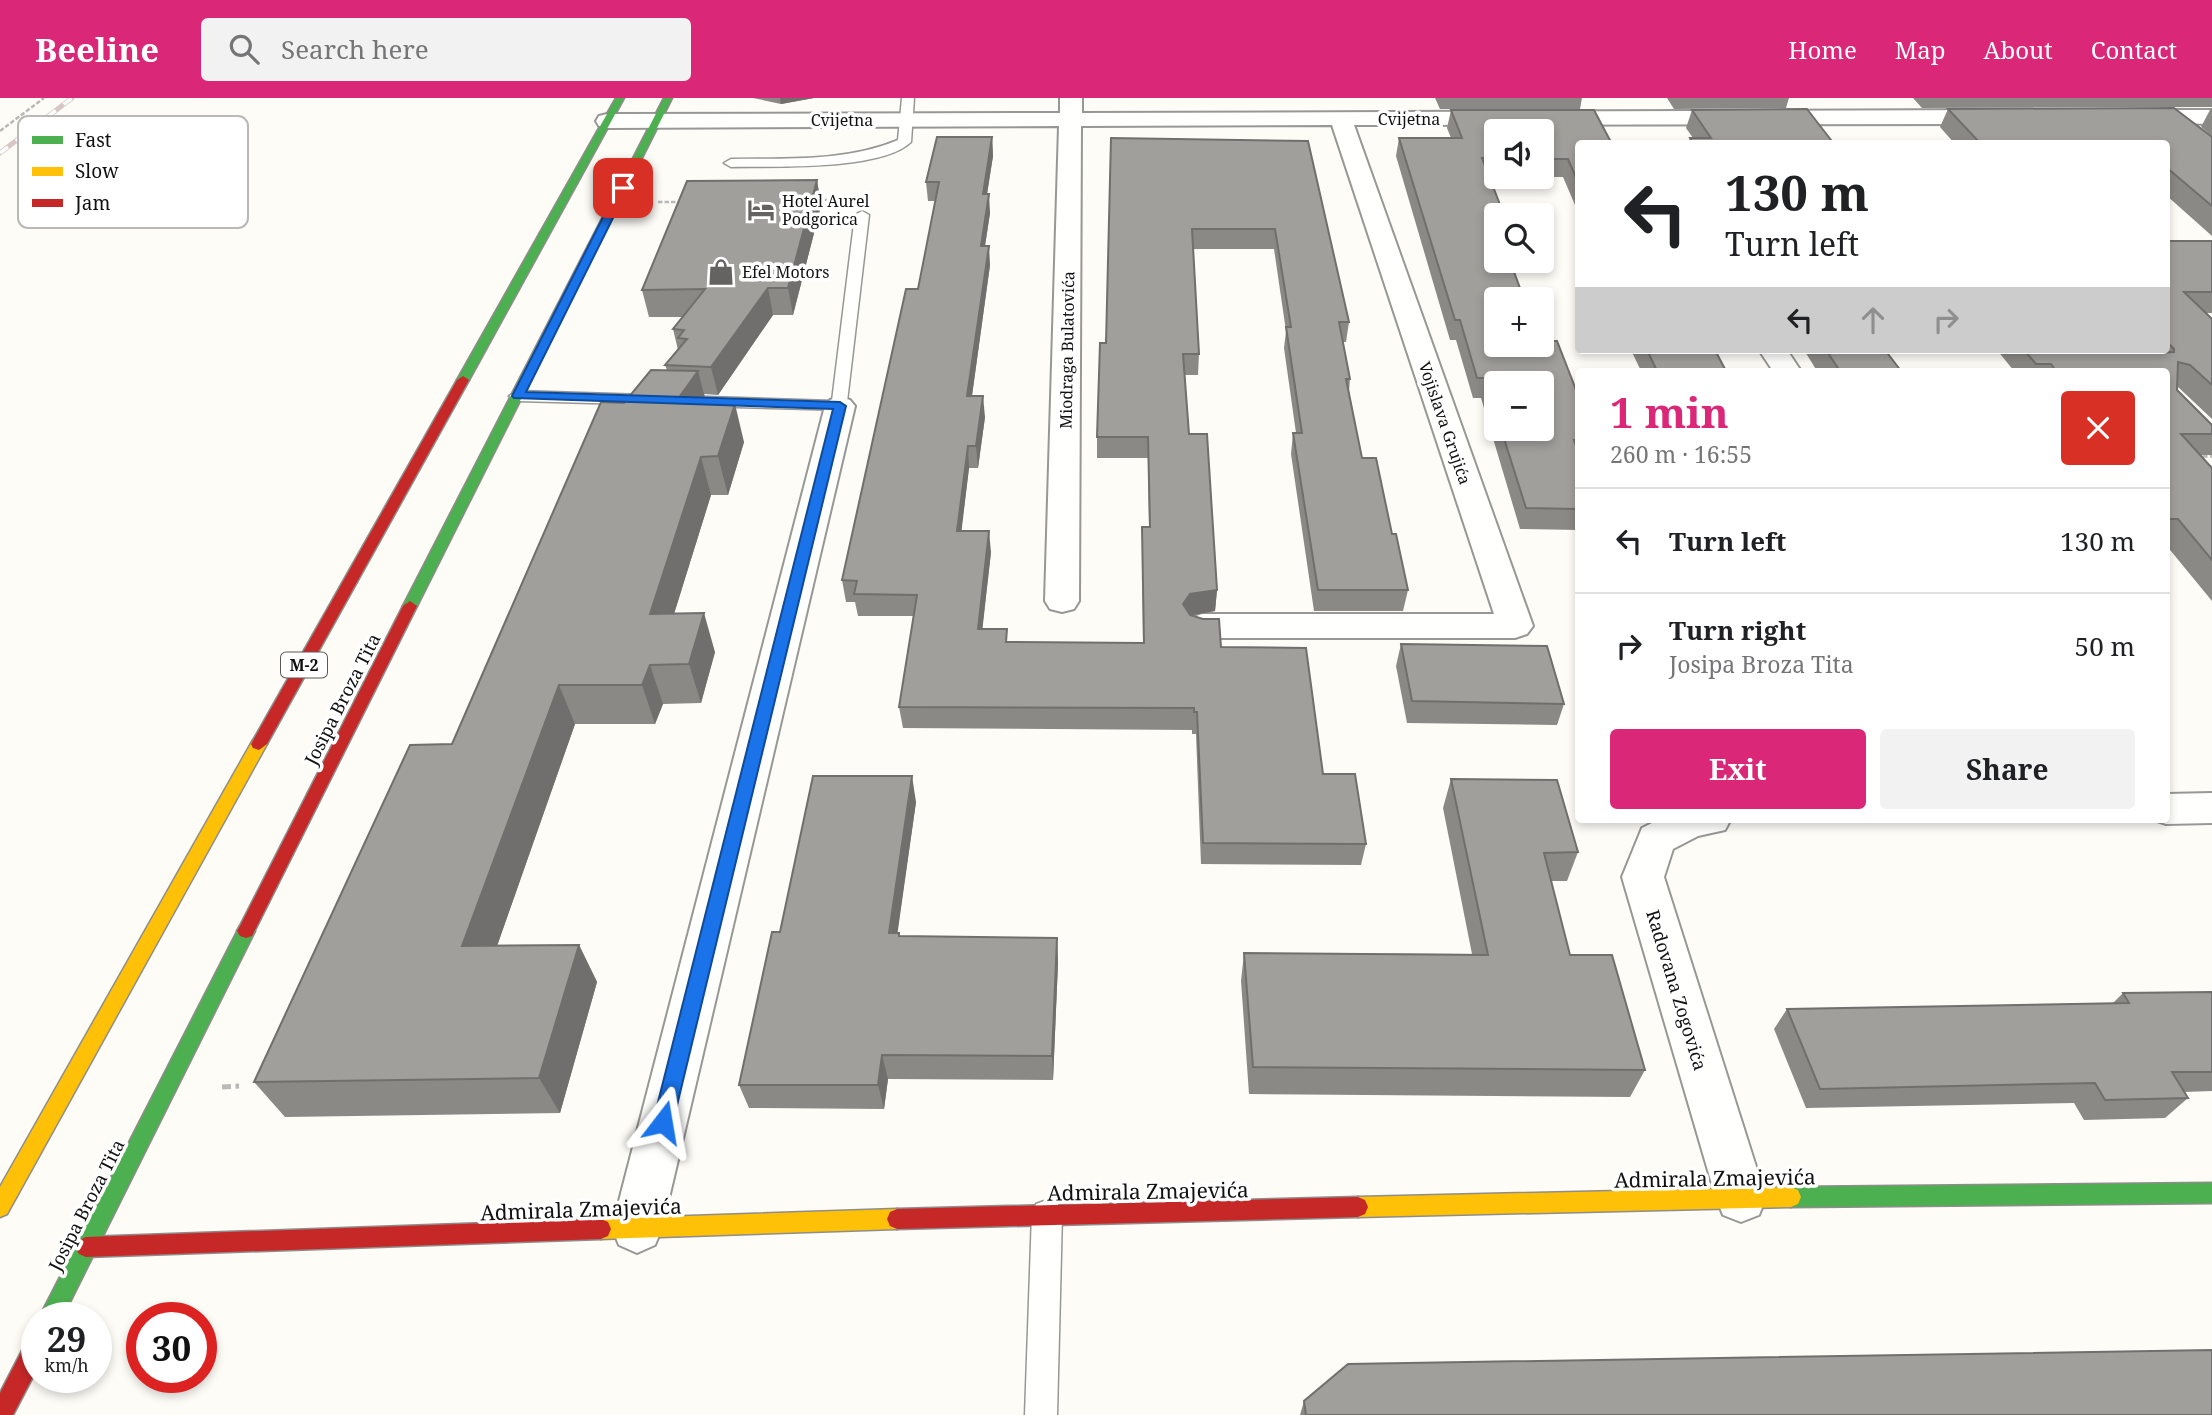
<!DOCTYPE html>
<meta charset="utf-8">
<style>
body{margin:0;font-family:"Noto Serif",serif;background:#f2f2f2;color:#202124;height:100vh;display:flex;flex-direction:column;font-size:26px;white-space:nowrap}
*{box-sizing:border-box;margin:0}
p{font-size:23px;color:#757577}
.icon{flex:none;width:38px;height:38px;fill:none;stroke:currentColor;stroke-width:2;stroke-linecap:round;stroke-linejoin:round}
.map{position:relative;flex:1;overflow:hidden}
.panel{position:absolute;left:1575px;top:270px;width:595px;height:455px;display:flex;flex-direction:column;background:#fff;border-radius:7px;box-shadow:0 4px 10px #0003}
.panel>*{flex:none}
.top-card{position:absolute;left:1575px;top:42px;width:595px;height:214px;border-radius:7px;box-shadow:0 4px 10px #0003;background:#fff;color:#202124;overflow:hidden}
.tools{position:absolute;left:1484px;top:21px;display:grid;gap:14px}
.tools a{display:grid;place-items:center;width:70px;height:70px;border-radius:7px;background:#fff;box-shadow:0 4px 10px #0003;font-size:35px}
.speed{position:absolute;left:21px;top:1204px;display:flex;gap:14px;font-size:35px;font-weight:700;text-align:center}
.speed>*{display:grid;place-content:center;width:91px;height:91px;border-radius:50%;background:#fff;box-shadow:0 4px 10px #0003;line-height:1}
.speed small{font-size:18px;font-weight:400}
.speed .limit{border:10px solid #d22;background:#fff;color:#111}
.pin{position:absolute;display:grid;place-items:center;width:60px;height:60px;color:#fff;margin:-30px;border-radius:14px;box-shadow:0 4px 10px #0006}
.me{position:absolute;width:77px;margin:-38px;rotate:14deg;stroke-linejoin:round;filter:drop-shadow(0 0 5px #0008)}
.turn{display:flex;align-items:center;gap:24px;height:147px;padding:0 35px;font-size:32px}
.turn .icon{width:91px;height:91px;stroke-width:2.5}
.turn b{display:block;font-size:49px;line-height:60px}
.lanes{display:flex;align-items:center;height:66px;padding:0 35px;background:#0003;justify-content:center;gap:35px;direction:ltr}
.lanes .off{opacity:.35}
.round{display:grid;place-items:center;flex:none;width:74px;height:74px;border-radius:7px;background:#f2f2f2}
.summary{display:flex;align-items:center;justify-content:space-between;height:119px;padding:0 35px}
h1{font-size:42px;font-weight:700;line-height:52px;color:#db2777}
.cta{display:flex;gap:14px;margin-top:auto;padding:14px 35px}
.cta a{flex:1;height:80px;border-radius:7px;background:#db2777;color:#fff;font-size:28px;font-weight:700;line-height:80px;text-align:center}
.cta a+a{background:#f2f2f2;color:#202124}
ul{padding:0;list-style:none}
li{display:flex;align-items:center;gap:21px;height:105px;padding:0 35px;border-top:2px solid #e0e0e0}
li div{flex:1}
li b{display:block;font-size:26px}
li em{font-style:normal}
header{display:flex;align-items:center;gap:42px;box-sizing:border-box;height:98px;padding:0 35px;background:#db2777;color:#fff}
header strong{font-size:33px}
nav{display:flex;gap:38px;margin-inline-start:auto;font-size:24px}
.search{width:490px;height:63px;background:#f2f2f2;display:flex;align-items:center;gap:18px;box-sizing:border-box;padding:0 24px;border-radius:7px;color:#757577;font-size:26px}
.map>svg:first-child{display:block}
.lines{fill:none;stroke-linecap:round;stroke-linejoin:round}
.lane-casing{stroke:#979795;stroke-width:3}
.street-casing{stroke:#979795;stroke-width:4}
.fast-casing{stroke:#8e8d8b;stroke-width:3}
.slow-casing{stroke:#8e8d8b;stroke-width:3}
.jam-casing{stroke:#8e8d8b;stroke-width:3}
.path-far2{stroke:#b9b9b8;stroke-width:2.5;stroke-dasharray:4.5 2;stroke-linecap:butt}
.path-far1{stroke:#b9b9b8;stroke-width:3.5;stroke-dasharray:5 2.5;stroke-linecap:butt}
.path{stroke:#b9b9b8;stroke-width:5;stroke-dasharray:9 4.5;stroke-linecap:butt}
.lane{fill:#fffffe;fill-rule:evenodd}
.street{fill:#fffffe;fill-rule:evenodd}
.fast{fill:#4caf50;fill-rule:evenodd}
.slow{fill:#ffc107;fill-rule:evenodd}
.jam{fill:#c62828;fill-rule:evenodd}
.rail-casing{stroke:#d9c6c7;stroke-width:5}
.rail{stroke:#fff;stroke-width:3.5;stroke-dasharray:10;stroke-linecap:butt}
.wall{fill:#8a8986;fill-rule:evenodd}
.shaded-wall{fill:#716f6d}
.building{fill:#a19f9c;stroke:#716f6d;stroke-width:2}
.route{fill:#1a73e8;stroke:#114b97;stroke-width:2}
.labels{text-anchor:middle;dominant-baseline:central;stroke-width:7;stroke-linejoin:round;paint-order:stroke}
.far-street-label{font-size:16px;fill:#111;stroke:#fff}
.far-poi-label{font-size:16px;fill:#111;stroke:#fff;text-anchor:start}
.shield{fill:#fff;stroke:#585858;stroke-width:2}
.shield-label{font-size:16px;font-weight:bold;fill:#111}
.street-label{font-size:18px;fill:#111;stroke:#fff}
.near-street-label{font-size:21px;fill:#111;stroke:#fff}
.key{fill:#fff;stroke:#b8b8b8;stroke-width:2}
.key-label{font-size:19px;fill:#111}
</style>
<header>
<strong>Beeline</strong>
<div class="search"><svg class="icon" aria-label="search" viewBox="0 0 24 24"><circle cx="10" cy="10" r="6"/><path d="M15 15l6 6"/></svg>Search here</div>
<nav><a>Home</a><a>Map</a><a>About</a><a>Contact</a></nav>
</header>
<div class="map">
<svg width="2212" height="1317" viewBox="0 0 2212 1317">
<rect width="100%" height="100%" fill="#fdfcf7"/>
<g class="lines">
<defs>
<g id="lane">
<path d="M902 0H914L911 44C881 73 773 68 731 69L724 65 731 61C787 60 845 64 898 42Z"/>
<path d="M862 113 869 117 846 312 518 303 509 298 518 293 832 303 855 117Z"/>
<path d="M1047 1102 1058 1106 1062 1116 1057 1317H1025L1032 1116 1036 1106Z"/>
</g>
<g id="street">
<path d="M1060 0H1082V15L1996 12 2004 14 2007 19 2004 24 1996 26 1354 27 1533 528 1527 536 1515 540H1202L1190 536 1184 528 1190 520 1202 516H1494L1332 27 1081 28 1079 503 1074 511 1062 514 1050 511 1045 503 1059 28 607 30 599 28 596 23 599 18 607 16 1060 15Z"/>
<path d="M2134 12H2212V26L2126 24 2123 19 2126 14Z"/>
<path d="M1759 252H1787L1801 273H1773Z"/>
<path d="M840 299 850 302 855 308 662 1130 655 1147 637 1155 619 1147 612 1130 825 308 830 302Z"/>
<path d="M2212 695V725L2166 726 2152 721H2166V696Z"/>
<path d="M1660 721H1731L1725 732 1698 738 1673 751 1664 779 1766 1100 1759 1117 1741 1124 1723 1117 1716 1100 1622 779 1642 730Z"/>
</g>
<g id="fast">
<path d="M616 0H624L469 282 467 284H459L457 282Z"/>
<path d="M664 0H672L417 508 415 511H405L403 508Z"/>
<path d="M246 826 252 828 255 833 62 1220H39L240 828Z"/>
<path d="M2212 1085V1105L1791 1109 1784 1106 1781 1099 1784 1092 1791 1089Z"/>
</g>
<g id="slow">
<path d="M259 640 267 646 7 1116 0 1119V1089L253 642Z"/>
<path d="M1791 1089 1798 1092 1801 1099 1798 1106 1791 1109 1358 1119 1351 1116 1348 1109 1351 1102 1358 1099Z"/>
<path d="M897 1111 904 1114 907 1121 904 1128 897 1131 601 1141 594 1138 591 1131 594 1124 601 1121Z"/>
</g>
<g id="jam">
<path d="M463 278 469 282 267 646 259 652 253 650 251 646 457 282Z"/>
<path d="M410 503 417 508 252 838 246 840 240 838 237 833 240 828 403 508Z"/>
<path d="M1358 1099 1365 1102 1368 1109 1365 1116 1358 1119 897 1131 890 1128 887 1121 890 1114 897 1111Z"/>
<path d="M601 1121 608 1124 611 1131 608 1138 601 1141 86 1159 79 1156 75 1149 79 1142 86 1139Z"/>
<path d="M37 1236V1271L13 1317H0V1295L29 1239Z"/>
</g>
</defs>
<use href="#lane" class="lane-casing"/>
<use href="#street" class="street-casing"/>
<use href="#fast" class="fast-casing"/>
<use href="#slow" class="slow-casing"/>
<use href="#jam" class="jam-casing"/>
<g class="path-far2">
<path d="M0 33 44 0"/>
<path d="M816 102H835"/>
<path d="M658 104H681"/>
</g>
<path class="path-far1" d="M2195 358H2212"/>
<path class="path" d="M222 989 239 988"/>
<use href="#lane" class="lane"/>
<use href="#street" class="street"/>
<use href="#fast" class="fast"/>
<use href="#slow" class="slow"/>
<use href="#jam" class="jam"/>
<defs>
<path id="rail" d="M0 55 72 0"/>
</defs>
<use href="#rail" class="rail-casing"/>
<use href="#rail" class="rail"/>
</g>
<g class="wall">
<path d="M753 0H814L781 6Z"/>
<path d="M1435 0H1582L1580 11H1440Z"/>
<path d="M1667 0H1789L1786 10 1674 11Z"/>
<path d="M1913 0H2212V9L1922 10Z"/>
<path d="M2211 10H2212V38L2201 29Z"/>
<path d="M1948 11 2212 39V138L2166 97V46H1955L1940 29Z"/>
<path d="M1451 12H1594L1612 46H1578V114L1563 79H1489L1504 117H1496V163H1510L1524 201H1496V247H1542V243H1557L1578 297V432L1520 431 1481 300H1473L1456 242H1450L1396 58 1399 40H1451L1447 30ZM1496 33H1542V79H1496ZM1496 285H1542V331H1496Z"/>
<path d="M1692 12 1834 46H1688L1690 40H1693L1686 30Z"/>
<path d="M992 39 993 58 987 96 990 115 985 148 990 167 972 298 985 319 978 370H969L961 433 991 454 982 531 1008 544 1143 545 1142 429H1149L1148 360H1097V339L1106 245 1111 40 1308 43 1349 224 1346 244H1343L1350 281 1349 293 1362 360 1392 436 1408 492 1403 513H1314L1291 356 1293 335H1296L1284 250 1286 233 1274 151H1193L1199 256 1198 277H1185L1189 336 1217 492 1215 513 1191 517 1221 549 1323 676 1366 746 1361 767 1201 766 1196 636H1192V632L903 630 899 609 914 518H858L855 504H846L842 482 918 191 935 103H928L926 84Z"/>
<path d="M817 82 821 108 793 217H773L718 297 704 296 706 305 744 344 728 397H711L674 515 715 554 701 605 663 606 655 626H575L497 848 579 847 597 884 560 1015 285 1019 254 984 452 646 624 305 667 272 665 267 678 252 673 231 683 219H649L642 192Z"/>
<path d="M2166 143H2212V215H2205L2212 221V321L2177 288V292L2212 327V357H2201L2212 370V503L2166 447V273H2014L1997 252H2139L2142 255H2146L2144 252H2166Z"/>
<path d="M1631 252H1715L1726 273H1641Z"/>
<path d="M1804 252H1885L1901 273H1817Z"/>
<path d="M1401 546 1564 606 1557 627 1407 625 1396 568Z"/>
<path d="M1451 681 1578 754 1567 783H1551L1570 857 1645 972 1630 999 1249 996 1241 883 1244 855 1472 856 1443 710Z"/>
<path d="M916 704 897 835H899V838L1057 840 1058 865 1053 982 888 981 884 1011 749 1010 739 987 780 834Z"/>
<path d="M2212 894V993L2184 994 2188 1000 2165 1020 2084 1022 2074 1005 1806 1010 1774 931 1787 911 2113 905 2123 895Z"/>
<path d="M1304 1303 2212 1317H1300Z"/>
</g>
<g class="shaded-wall">
<path d="M780 0H814L781 6Z"/>
<path d="M992 39 993 58 984 115 983 96Z"/>
<path d="M817 82 821 108 793 217 788 190Z"/>
<path d="M989 96 990 115 982 167 981 148Z"/>
<path d="M989 148 990 167 969 319 967 298Z"/>
<path d="M768 190 773 217 718 297 711 269Z"/>
<path d="M698 273 708 311 675 305Z"/>
<path d="M983 298 985 319 978 370 976 348Z"/>
<path d="M735 306 744 344 728 397 718 358Z"/>
<path d="M968 348 969 370 959 454 957 433Z"/>
<path d="M701 359 711 397 662 555 650 516Z"/>
<path d="M989 433 991 454 980 553 978 531Z"/>
<path d="M1217 492 1215 513 1189 518 1183 506 1190 496Z"/>
<path d="M704 515 715 554 701 605 689 566Z"/>
<path d="M650 567 663 606 655 626 642 587Z"/>
<path d="M559 587 575 626 484 885 462 848Z"/>
<path d="M912 678 916 704 894 860 889 835Z"/>
<path d="M1057 840 1058 865 1053 982 1052 958Z"/>
<path d="M579 847 597 884 560 1015 539 980Z"/>
<path d="M882 957 888 981 884 1011 878 987Z"/>
</g>
<g class="building">
<path d="M2174 10 2212 39V108L2166 69V46H1981L1948 11Z"/>
<path d="M1807 11 1834 46H1693L1690 40H1711L1692 12Z"/>
<path d="M1451 12H1594L1612 46H1578V84L1568 61H1542V33H1496V60H1482L1504 117H1496V120H1494L1496 125V163H1510L1524 201H1496V247H1542V243H1557L1578 297V342H1574L1578 354V411L1526 410 1501 331H1542V285H1496V315L1485 280H1477L1460 222H1455L1399 40H1462Z"/>
<path d="M937 39H992L983 96H989L981 148H989L967 298H983L976 348H968L957 433H989L978 531H1007L1006 544 1144 545 1142 429H1150L1148 339H1097L1100 245H1106L1111 40 1308 43 1349 224H1339L1350 281H1346L1362 360H1376L1392 436H1396L1408 492H1318L1293 335H1302L1286 229H1291L1275 131H1192L1199 256H1183L1189 336H1207L1217 492 1190 496 1183 506 1190 517 1203 521H1219L1221 549 1306 550 1323 676H1355L1366 746 1203 745 1197 614H1194V610L899 609 917 497 854 496 857 483 842 482 906 191H918L939 84H926Z"/>
<path d="M817 82 788 190H768L711 269 665 267 687 241 678 240 684 232 673 231 705 191 642 192 687 83Z"/>
<path d="M2166 143H2212V194H2184L2212 221V287L2190 267 2178 264 2177 292 2212 327V336H2181L2212 370V462L2178 421H2168L2166 419V273H2056L2051 266H2036L2024 252H2139L2142 255 2174 254V251L2166 243Z"/>
<path d="M1647 252H1715L1726 273H1657Z"/>
<path d="M1826 252H1885L1901 273H1840Z"/>
<path d="M651 272 698 273 675 305 735 306 718 358 701 359 650 516 704 515 689 566 650 567 642 587H559L462 848 579 847 539 980 254 984 410 647 452 646 601 304 624 305Z"/>
<path d="M1401 546 1547 548 1564 606 1412 603Z"/>
<path d="M813 678H912L889 835H899V838L1057 840 1052 958 882 957 878 987H739L772 834H780Z"/>
<path d="M1451 681 1557 682 1578 754 1544 755 1570 857H1612L1645 972 1253 969 1244 855 1488 857Z"/>
<path d="M2212 894V974H2172L2188 1000 2105 1002 2095 985 1820 991 1787 911 2129 905 2123 895Z"/>
<path d="M2212 1252V1317H1306L1304 1303 1348 1266Z"/>
</g>
<path class="route" d="M619 88 628 90 526 294 840 304 846 308 673 1024 670 1030 663 1033 656 1030 653 1024 833 311 514 300 512 298Z"/>
<defs>
<symbol id="hotel-bare" viewBox="-9 -9 18 18"><path d="M-6-4.5h1.5V1H6V5H4.5V3h-9V5H-6ZM-4 0a1.8 1.8 0 1 1 3.6 0ZM.5 0V-2.5h3Q6-2.5 6 0Z" fill="#646362" stroke="#fff" stroke-width="2.5" paint-order="stroke"/></symbol>
<symbol id="shop-bare" viewBox="-9 -9 18 18"><path d="M-5-2.5h2.3a2.7 3.5 0 0 1 5.4 0H5L5.5 6h-11ZM-1.5-2.5h3a1.5 2.3 0 0 0-3 0Z" fill="#646362" stroke="#fff" stroke-width="2.5" paint-order="stroke"/></symbol>
</defs>
<g fill-rule="evenodd">
<use href="#hotel-bare" x="742" y="93" width="38" height="38"/>
<use href="#shop-bare" x="702" y="155" width="38" height="38"/>
</g>
<g class="labels">
<g class="far-street-label">
<text x="1409" y="21">Cvijetna</text>
<text x="842" y="22">Cvijetna</text>
<text transform="translate(1067 252) rotate(-89)">Miodraga Bulatovića</text>
<text transform="translate(1445 325) rotate(71)">Vojislava Grujića</text>
</g>
<g class="far-poi-label">
<text x="782" y="103">Hotel Aurel<tspan x="782" dy="18">Podgorica</tspan></text>
<text x="742" y="174">Efel Motors</text>
</g>
<rect class="shield" x="281" y="554.5" width="46" height="25" rx="5"/>
<g class="shield-label">
<text x="304" y="567">M-2</text>
</g>
<g class="street-label">
<text transform="translate(342 601) rotate(-63)">Josipa Broza Tita</text>
<text transform="translate(1677 892) rotate(73)">Radovana Zogovića</text>
<text transform="translate(86 1107) rotate(-63)">Josipa Broza Tita</text>
</g>
<g class="near-street-label">
<text transform="translate(1715 1080) rotate(-1)">Admirala Zmajevića</text>
<text transform="translate(1148 1093) rotate(-1)">Admirala Zmajevića</text>
<text transform="translate(581 1111) rotate(-2)">Admirala Zmajevića</text>
</g>
</g>
<rect x="18" y="18" width="230" height="112" rx="10" class="key"/>
<rect x="32" y="38" width="31" height="8" fill="#4caf50"/>
<rect x="32" y="69" width="31" height="9" fill="#ffc107"/>
<rect x="32" y="101" width="31" height="8" fill="#c62828"/>
<g class="key-label">
<text x="75" y="49">Fast</text>
<text x="75" y="80">Slow</text>
<text x="75" y="112">Jam</text>
</g>
</svg>
<div class="tools">
<a><svg class="icon" aria-label="sound" viewBox="0 0 24 24"><path d="M4 9h4l5-4v14l-5-4H4zM17 9q2 3 0 6"/></svg></a>
<a><svg class="icon" aria-label="search" viewBox="0 0 24 24"><circle cx="10" cy="10" r="6"/><path d="M15 15l6 6"/></svg></a>
<a>+</a>
<a>−</a>
</div>
<div class="speed"><div>29<small>km/h</small></div><div class="limit">30</div></div>
<div class="pin" style="left:623px;top:90px;background:#d93025"><svg class="icon" aria-label="arrive" viewBox="0 0 24 24"><path d="M6 21V4h12l-3 4 3 4H6"/></svg></div>
<svg class="me" style="left:663px;top:1024px" viewBox="-20 -20 40 40"><path d="M0-17L14 15 0 8-14 15z" fill="#1a73e8" stroke="#fff" stroke-width="4"/></svg>
<div class="top-card">
<div class="turn"><svg class="icon" aria-label="left" viewBox="0 0 24 24"><path d="M17 20v-9H6M10 6l-5 5 5 5"/></svg><div><b>130 m</b>Turn left</div></div>
<div class="lanes"><svg class="icon" aria-label="left" viewBox="0 0 24 24"><path d="M17 20v-9H6M10 6l-5 5 5 5"/></svg><svg class="icon off" aria-label="ahead" viewBox="0 0 24 24"><path d="M12 20V5M6 11l6-6 6 6"/></svg><svg class="icon off" aria-label="right" viewBox="0 0 24 24"><path d="M7 20v-9h11M14 6l5 5-5 5"/></svg></div>
</div>
<section class="panel">
<div class="summary"><div><h1>1 min</h1><p>260 m · 16:55</p></div><a class="round" style="background:#d93025;color:#fff"><svg class="icon" aria-label="close" viewBox="0 0 24 24"><path d="M6 6l12 12M18 6L6 18"/></svg></a></div>
<ul>
<li><svg class="icon" aria-label="left" viewBox="0 0 24 24"><path d="M17 20v-9H6M10 6l-5 5 5 5"/></svg><div><b>Turn left</b></div><em>130 m</em></li>
<li><svg class="icon" aria-label="right" viewBox="0 0 24 24"><path d="M7 20v-9h11M14 6l5 5-5 5"/></svg><div><b>Turn right</b><p>Josipa Broza Tita</p></div><em>50 m</em></li>
</ul>
<div class="cta"><a>Exit</a><a>Share</a></div>
</section>
</div>
